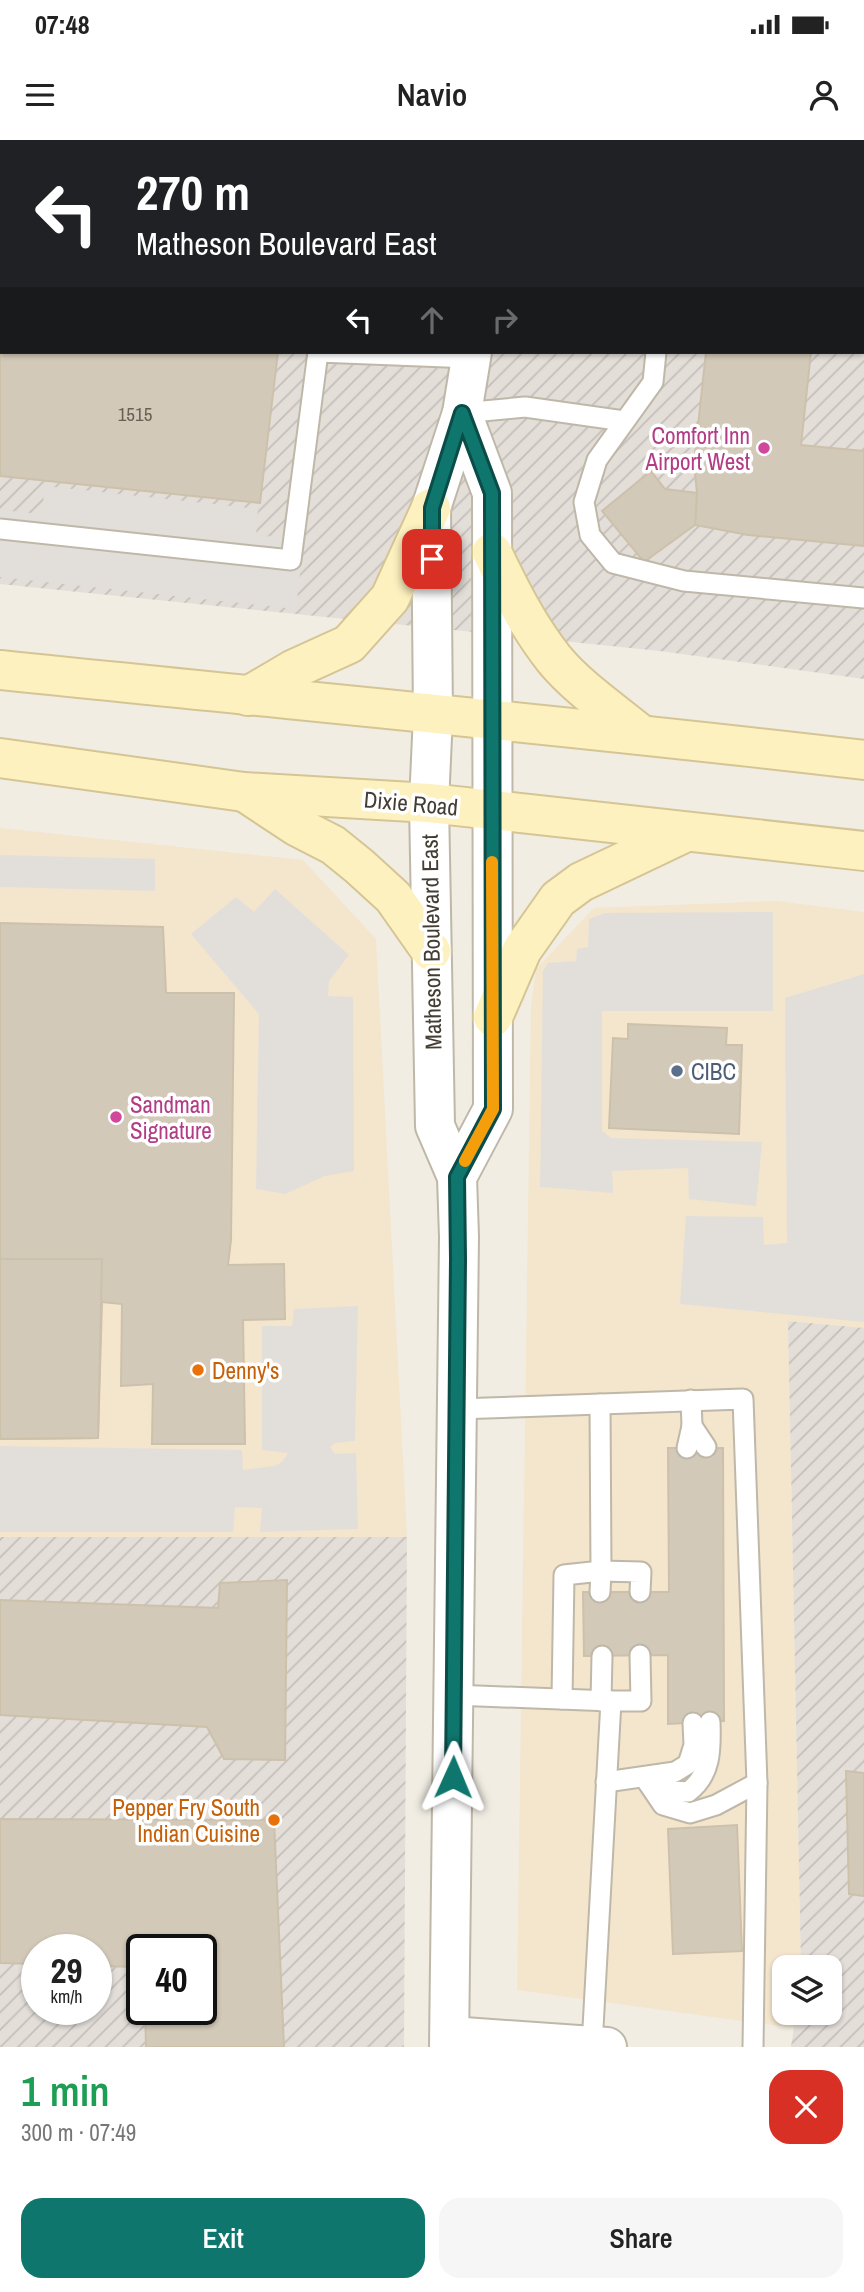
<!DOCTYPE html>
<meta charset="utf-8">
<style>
body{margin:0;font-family:"Archivo Narrow",sans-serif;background:#f6f6f6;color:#222;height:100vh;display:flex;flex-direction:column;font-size:26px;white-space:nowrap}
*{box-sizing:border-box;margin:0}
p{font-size:23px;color:#767676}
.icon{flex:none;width:38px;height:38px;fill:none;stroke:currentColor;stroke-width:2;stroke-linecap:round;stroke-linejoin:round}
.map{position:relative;height:1907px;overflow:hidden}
.side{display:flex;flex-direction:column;background:#fff;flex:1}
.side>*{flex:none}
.banner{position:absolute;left:0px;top:0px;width:864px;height:214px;box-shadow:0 2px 5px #0004;background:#202124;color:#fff;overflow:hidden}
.fabs{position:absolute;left:772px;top:1815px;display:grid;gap:14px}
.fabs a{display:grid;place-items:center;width:70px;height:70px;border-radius:14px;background:#fff;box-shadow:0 2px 5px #0004;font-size:35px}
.speed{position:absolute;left:21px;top:1794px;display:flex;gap:14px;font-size:35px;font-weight:700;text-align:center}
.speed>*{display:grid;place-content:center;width:91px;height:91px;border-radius:50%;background:#fff;box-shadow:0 2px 5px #0004;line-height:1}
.speed small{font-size:18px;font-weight:400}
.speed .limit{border:4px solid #111;border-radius:10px;background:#fff;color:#111}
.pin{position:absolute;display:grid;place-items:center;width:60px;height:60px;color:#fff;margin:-30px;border-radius:14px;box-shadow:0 4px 10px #0006}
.me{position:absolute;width:77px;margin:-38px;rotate:1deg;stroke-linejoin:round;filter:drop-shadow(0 0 5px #0008)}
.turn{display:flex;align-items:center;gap:24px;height:147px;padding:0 21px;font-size:32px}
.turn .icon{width:91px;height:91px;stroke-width:2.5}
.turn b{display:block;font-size:49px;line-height:60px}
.lanes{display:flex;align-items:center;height:66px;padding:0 21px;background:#0003;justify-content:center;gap:35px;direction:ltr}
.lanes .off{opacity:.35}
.round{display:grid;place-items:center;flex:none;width:74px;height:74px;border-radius:21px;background:#f6f6f6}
.head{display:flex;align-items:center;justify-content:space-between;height:119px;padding:0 21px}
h1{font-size:42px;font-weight:600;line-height:52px;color:#1e9e55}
.cta{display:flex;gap:14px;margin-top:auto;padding:14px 21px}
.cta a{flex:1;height:80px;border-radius:21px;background:#0f766e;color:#fff;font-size:28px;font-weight:600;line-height:80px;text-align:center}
.cta a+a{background:#f6f6f6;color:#222}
.status{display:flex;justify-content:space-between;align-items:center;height:49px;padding:0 35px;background:#fff;direction:ltr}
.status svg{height:19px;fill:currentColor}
header{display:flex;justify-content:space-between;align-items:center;height:91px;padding:0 21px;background:#fff;font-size:32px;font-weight:600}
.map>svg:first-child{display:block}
.commercial{fill:#f4e5cd}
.industrial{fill:url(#industrial-furrows);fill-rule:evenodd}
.parking{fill:#e2dfdb}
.building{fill:#d3c9b8;stroke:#cdc1ac;stroke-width:2}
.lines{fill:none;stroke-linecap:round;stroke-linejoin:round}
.service-casing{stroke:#bfb8a9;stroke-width:23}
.minor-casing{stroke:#bfb8a9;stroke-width:42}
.tertiary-casing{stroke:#bfb8a9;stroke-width:42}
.secondary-casing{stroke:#d5c594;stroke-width:42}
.service{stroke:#fff;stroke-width:19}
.minor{stroke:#fff;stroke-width:38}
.tertiary{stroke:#fff;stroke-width:38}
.secondary{stroke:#fef1c0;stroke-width:38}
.route-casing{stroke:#0a4d48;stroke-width:18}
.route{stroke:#0f766e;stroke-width:12}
.slow{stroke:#f59e0b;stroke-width:12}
.hotel-dot{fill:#d1479c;stroke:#fff;stroke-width:2.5}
.service-dot{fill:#5c6f8a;stroke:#fff;stroke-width:2.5}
.food-dot{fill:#e8710a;stroke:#fff;stroke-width:2.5}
.labels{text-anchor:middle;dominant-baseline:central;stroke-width:7;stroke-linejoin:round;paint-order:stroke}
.number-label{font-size:19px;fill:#676054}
.hotel-label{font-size:23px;fill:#b23c85;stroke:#fff;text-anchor:end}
.street-label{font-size:23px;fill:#433d33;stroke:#fff}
.service-label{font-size:23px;fill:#4e5e75;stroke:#fff;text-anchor:start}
.food-label{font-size:23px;fill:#c56008;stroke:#fff;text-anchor:start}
</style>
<div class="status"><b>07:48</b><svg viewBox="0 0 49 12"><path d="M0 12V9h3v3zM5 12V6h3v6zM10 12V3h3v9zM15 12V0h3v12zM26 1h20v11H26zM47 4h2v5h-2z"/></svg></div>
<header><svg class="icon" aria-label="menu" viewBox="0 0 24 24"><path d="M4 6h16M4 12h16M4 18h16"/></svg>Navio<svg class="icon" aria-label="person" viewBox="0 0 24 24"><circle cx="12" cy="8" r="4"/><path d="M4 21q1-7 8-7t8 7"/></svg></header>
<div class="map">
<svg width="864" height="1907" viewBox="0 0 864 1907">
<defs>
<pattern id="industrial-furrows" width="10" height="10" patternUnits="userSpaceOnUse" patternTransform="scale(1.75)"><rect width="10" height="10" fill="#e3ded8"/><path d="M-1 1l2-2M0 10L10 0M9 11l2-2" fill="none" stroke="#c4bfba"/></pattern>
</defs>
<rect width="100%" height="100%" fill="#f1ede3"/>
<g class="commercial">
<path d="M0 688 303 720 376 799 407 1397H0Z"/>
<path d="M777 761 864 772V1188L788 1181 801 1827H784V1872L796 1873 794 1888 517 1850 531 866 536 829 594 768Z"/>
</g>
<g class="industrial">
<path d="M0 0H864V539L660 511 0 444ZM2 2H863V212H2Z"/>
<path d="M788 1181 864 1188V1907H791L796 1873 830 1872V1827H801Z"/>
<path d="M0 1397H407L404 1907H0ZM37 1810H96V1869H37ZM142 1810H201V1869H142Z"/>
</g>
<g class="parking">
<path d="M45 346 258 369 256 395 304 400 296 469 0 437V370L42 374Z"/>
<path d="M0 715 155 719V751L0 747Z"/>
<path d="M275 749 349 815 329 841 328 856 353 857 354 1031 325 1036 285 1054 256 1049 259 874 191 794 236 757 254 772Z"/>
<path d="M773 772V871H602V991L611 998 762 1002 756 1066 689 1059 688 1028 612 1031 613 1053 540 1047 543 831 548 823 576 821 577 809 588 807 589 779 605 773Z"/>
<path d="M864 834V1182L680 1164 686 1076 763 1077 764 1105 787 1103 785 858Z"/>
<path d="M358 1166 355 1301 335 1303 330 1307 335 1314 356 1313 358 1389 260 1392 262 1368 235 1367 233 1392H0V1306L242 1310 243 1330 274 1326 282 1322 288 1313 262 1310V1186H292L294 1169Z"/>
</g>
<g class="building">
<path d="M135 0H306L135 2Z"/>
<path d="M728 0H833L728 2Z"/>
<path d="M0 163 2 212H278L260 363 0 336Z"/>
<path d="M706 212H811L801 305 864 311V406L748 395 695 385 697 353 694 323Z"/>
<path d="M651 331 665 349 697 353 695 385 644 422 602 371Z"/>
<path d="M0 783 163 787 166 853H234L231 1100 228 1125 284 1124 285 1179 243 1180 245 1304H152L153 1244 121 1246 122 1164 102 1162 98 1298 0 1299Z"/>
<path d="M628 884 727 888 726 905H742L739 994 609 988 613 898 628 899Z"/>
<path d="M0 1119H102L98 1298 0 1299Z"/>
<path d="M668 1308H723L724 1581 668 1584V1515L584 1516 583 1452H669Z"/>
<path d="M287 1440 285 1620 224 1619 207 1587 0 1575V1460L218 1468 220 1443Z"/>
<path d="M846 1631 864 1633V1756L849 1754Z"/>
<path d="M0 1679 274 1680 284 1907H146L145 1869H201V1810H142V1827L96 1826V1810H37V1824L0 1823Z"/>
<path d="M737 1685 742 1811 673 1814 668 1689Z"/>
</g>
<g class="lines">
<defs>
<g id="service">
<path d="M53 2 54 0"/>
<path d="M360 2 361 0"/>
<path d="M681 2V0"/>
<path d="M318 212 471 218"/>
<path d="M656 212 653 242 597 320 584 362 590 395 613 423 684 441 864 458"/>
<path d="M462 273 525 267 624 281"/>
<path d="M0 389 291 420 318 212"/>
<path d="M457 1269 743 1259 757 1643 753 1907"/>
<path d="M692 1286 706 1307"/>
<path d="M687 1308 692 1286 691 1260"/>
<path d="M600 1452 601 1431 641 1432 640 1452"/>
<path d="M453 1555 611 1561 592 1906"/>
<path d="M562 1559 564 1435 601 1431 600 1264"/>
<path d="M601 1561 602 1516"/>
<path d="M611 1561H641L640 1515"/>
<path d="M644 1637 663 1665 690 1673 716 1665 757 1643"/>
<path d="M645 1637 674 1651 688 1652C711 1635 711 1610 710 1582"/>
<path d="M606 1642 675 1632 688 1624 694 1605 693 1583"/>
</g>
<path id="minor" d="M450 1896 607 1907"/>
<g id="tertiary">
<path d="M531 2V0"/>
<path d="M457 1037 493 969 492 353 462 273"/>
<path d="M449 1907 459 1097 457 1037 435 986 429 663 433 575 431 368 462 273 472 212"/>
</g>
<g id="secondary">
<path d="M492 412C510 450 528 486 554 519 577 547 611 570 639 593"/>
<path d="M0 530C288 560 576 586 864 620"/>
<path d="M248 556 294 529 349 504 390 458 431 368"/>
<path d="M0 618 244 652 429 663 864 711"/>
<path d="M246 653 296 686 333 705 359 726 393 757 431 811"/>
<path d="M493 877 522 810 558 759 581 742 686 692"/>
</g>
</defs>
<use href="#service" class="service-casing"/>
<use href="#minor" class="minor-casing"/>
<use href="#tertiary" class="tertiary-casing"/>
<use href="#secondary" class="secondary-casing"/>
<use href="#service" class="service"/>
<use href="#minor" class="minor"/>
<use href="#tertiary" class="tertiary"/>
<use href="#secondary" class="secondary"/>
</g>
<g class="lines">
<defs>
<path id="route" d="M432 419V368L462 273 492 353 493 969 457 1037 458 1119 453 1637"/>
</defs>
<use href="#route" class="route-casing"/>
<use href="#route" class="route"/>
<path class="slow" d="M465 1021 493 969 492 722"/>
</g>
<g class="hotel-dot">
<circle cx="764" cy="308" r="7"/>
<circle cx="116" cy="977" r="7"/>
</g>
<circle class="service-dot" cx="677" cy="931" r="7"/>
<g class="food-dot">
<circle cx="198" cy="1230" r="7"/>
<circle cx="274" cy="1680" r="7"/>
</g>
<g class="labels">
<g class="number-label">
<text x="135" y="274">1515</text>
</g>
<g class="hotel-label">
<text x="750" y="295">Comfort Inn<tspan x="750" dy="26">Airport West</tspan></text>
<text x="130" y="964" text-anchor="start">Sandman<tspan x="130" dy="26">Signature</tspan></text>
</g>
<g class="street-label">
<text transform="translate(411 663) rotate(5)">Dixie Road</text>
<text transform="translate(431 802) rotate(-91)">Matheson Boulevard East</text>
</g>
<g class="service-label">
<text x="691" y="931">CIBC</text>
</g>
<g class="food-label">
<text x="212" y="1230">Denny's</text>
<text x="260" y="1667" text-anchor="end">Pepper Fry South<tspan x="260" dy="26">Indian Cuisine</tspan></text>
</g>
</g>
</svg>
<div class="fabs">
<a><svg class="icon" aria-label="layers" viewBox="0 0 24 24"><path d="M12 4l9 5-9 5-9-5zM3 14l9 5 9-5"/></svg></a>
</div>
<div class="speed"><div>29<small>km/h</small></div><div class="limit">40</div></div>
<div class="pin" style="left:432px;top:419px;background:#d93025"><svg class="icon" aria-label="arrive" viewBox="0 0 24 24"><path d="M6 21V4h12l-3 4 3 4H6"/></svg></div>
<svg class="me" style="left:453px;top:1637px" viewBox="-20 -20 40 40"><path d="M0-17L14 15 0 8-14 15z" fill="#0f766e" stroke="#fff" stroke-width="4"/></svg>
<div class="banner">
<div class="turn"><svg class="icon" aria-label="left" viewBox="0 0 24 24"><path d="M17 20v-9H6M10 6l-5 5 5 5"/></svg><div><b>270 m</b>Matheson Boulevard East</div></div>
<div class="lanes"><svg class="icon" aria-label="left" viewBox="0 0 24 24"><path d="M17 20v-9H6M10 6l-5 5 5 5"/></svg><svg class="icon off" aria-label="ahead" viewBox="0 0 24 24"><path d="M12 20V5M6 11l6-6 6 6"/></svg><svg class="icon off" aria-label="right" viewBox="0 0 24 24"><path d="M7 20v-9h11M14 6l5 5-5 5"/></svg></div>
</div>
</div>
<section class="side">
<div class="head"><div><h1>1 min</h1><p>300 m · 07:49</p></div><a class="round" style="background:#d93025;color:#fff"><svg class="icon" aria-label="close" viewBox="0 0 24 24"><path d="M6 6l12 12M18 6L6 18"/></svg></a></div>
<div class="cta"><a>Exit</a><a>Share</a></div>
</section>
